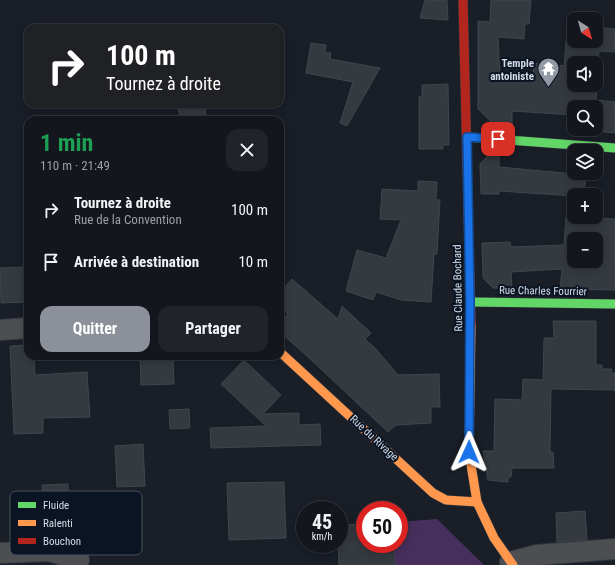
<!DOCTYPE html>
<html lang="fr">
<meta charset="utf-8">
<style>
body{margin:0;font-family:"Roboto Condensed",sans-serif;background:#20232a;color:#f1f3f6;height:100vh;display:flex;flex-direction:column;font-size:15px;white-space:nowrap}
*{box-sizing:border-box;margin:0}
p{font-size:13px;color:#9d9fa4}
.icon{flex:none;width:22px;height:22px;fill:none;stroke:currentColor;stroke-width:2;stroke-linecap:round;stroke-linejoin:round}
.map{position:relative;flex:1;overflow:hidden}
.side{position:absolute;left:24px;top:116px;width:260px;height:244px;display:flex;flex-direction:column;background:#13161d;border-radius:12px;box-shadow:0 2px 10px #0003,0 0 0 1px #32353b}
.side>*{flex:none}
.guide{position:absolute;left:24px;top:24px;width:260px;height:84px;border-radius:12px;box-shadow:0 2px 10px #0003,0 0 0 1px #32353b;background:#202124;color:#fff;overflow:hidden}
.needle{width:26px;rotate:143deg}
.fabs{position:absolute;left:567px;top:12px;display:grid;gap:8px}
.fabs a{display:grid;place-items:center;width:36px;height:36px;border-radius:8px;background:#13161d;box-shadow:0 2px 10px #0003,0 0 0 1px #32353b;font-size:20px}
.speed{position:absolute;left:296px;top:501px;display:flex;gap:8px;font-size:20px;font-weight:700;text-align:center}
.speed>*{display:grid;place-content:center;width:52px;height:52px;border-radius:50%;background:#13161d;box-shadow:0 2px 10px #0003,0 0 0 1px #32353b;line-height:1}
.speed small{font-size:10px;font-weight:400}
.speed .limit{border:6px solid #d22;background:#fff;color:#111}
.pin{position:absolute;display:grid;place-items:center;width:34px;height:34px;color:#fff;margin:-17px;border-radius:8px;box-shadow:0 2px 6px #0006}
.me{position:absolute;width:44px;margin:-22px;rotate:1deg;stroke-linejoin:round;filter:drop-shadow(0 0 3px #0008)}
.turn{display:flex;align-items:center;gap:14px;height:84px;padding:0 16px;font-size:18px}
.turn .icon{width:52px;height:52px;stroke-width:2.5}
.turn b{display:block;font-size:28px;line-height:34px}
.round{display:grid;place-items:center;flex:none;width:42px;height:42px;border-radius:12px;background:#20232a}
.headline{display:flex;align-items:center;justify-content:space-between;height:68px;padding:0 16px}
h1{font-size:24px;font-weight:700;line-height:30px;color:#1e9e55}
.button{display:flex;gap:8px;margin-top:auto;padding:8px 16px}
.button a{flex:1;height:46px;border-radius:12px;background:#8c9099;color:#fff;font-size:16px;font-weight:700;line-height:46px;text-align:center}
.button a+a{background:#20232a;color:#f1f3f6}
ul{padding:0;list-style:none}
li{display:flex;align-items:center;gap:12px;height:52px;padding:0 16px}
li div{flex:1}
li b{display:block;font-size:15px}
li em{font-style:normal}
.map>svg:first-child{display:block}
.green{fill:#472f5d}
.building{fill:#343a40;stroke:#3f464c;fill-rule:evenodd}
.lines{fill:none;stroke-linecap:round;stroke-linejoin:round}
.street-casing{stroke:#343941;stroke-width:22}
.fast-casing{stroke:#343941;stroke-width:10}
.slow-casing{stroke:#343941;stroke-width:10}
.jam-casing{stroke:#343941;stroke-width:10}
.street{stroke:#4d4e52;stroke-width:20}
.fast{stroke:#63d668;stroke-width:9}
.slow{stroke:#ff974d;stroke-width:9}
.jam{stroke:#b3261e;stroke-width:9}
.route-casing{stroke:#114b97;stroke-width:10}
.route{stroke:#1a73e8;stroke-width:7}
.labels{text-anchor:middle;dominant-baseline:central;stroke-width:4;stroke-linejoin:round;paint-order:stroke}
.poi-label{font-size:11px;font-weight:bold;fill:#d4dbe7;stroke:#0a1423;text-anchor:end}
.street-label{font-size:11px;fill:#d4dbe7;stroke:#0a1423}
.key{fill:#0a1423;stroke:#47505e;stroke-width:1}
.key-label{font-size:11px;fill:#d4dbe7}
</style>
<div class="map">
<svg width="615" height="565" viewBox="0 0 615 565">
<rect width="100%" height="100%" fill="#191e27"/>
<path class="green" d="M437 519 484 565H395L394 544H399V522Z"/>
<g class="building">
<path d="M425 0H447L448 20 420 18Z"/>
<path d="M491 0H531L529 24H525L524 39 498 37 500 78 533 79 534 63 564 66 567 30 574 31V41H596V27L615 29V52L599 51 596 100 615 102V133L581 130 596 129V107H574V115L512 111V124L491 122 478 109V21L490 22ZM574 63H596V85H574Z"/>
<path d="M311 43 326 45 325 52 331 53 330 59 380 68 347 126 340 123 353 82 306 73Z"/>
<path d="M448 84 449 145H443V149H419V97H422V85Z"/>
<path d="M178 104H204L207 120H180Z"/>
<path d="M493 151 499 152V167L586 175 584 195 574 196 499 191V194H481L480 164Z"/>
<path d="M418 181 437 182 436 200H440L437 254H434L431 302 401 300 376 292 373 300 346 291 357 250 386 258 401 220 380 219 382 189 418 191Z"/>
<path d="M566 217 615 219V290L560 289 562 269 511 272 512 289 493 288 483 278 482 243 510 242 511 247 564 245ZM574 239H596V261H574Z"/>
<path d="M25 267 27 302 1 303 0 268Z"/>
<path d="M292 279 338 319 342 306 371 333 365 339 376 349 398 375 439 374 440 407H431V423L396 425 388 432 308 357 280 332V324L288 314 280 306V293Z"/>
<path d="M553 321H596V365H602V369H612L611 373H615V390L551 389 550 452H553L554 468H512L511 477H508V482L488 480 483 451H494L495 399 522 400 523 379 543 380 544 338H554Z"/>
<path d="M28 345V356H34L35 375 87 372 90 417 43 418V433L14 434 10 346Z"/>
<path d="M140 356H173L174 384 141 385Z"/>
<path d="M244 360 281 395 263 414 299 413V425L320 424 321 445 211 448 210 428 266 426 221 384Z"/>
<path d="M189 409 190 428 170 429 169 410Z"/>
<path d="M143 444 145 486 117 487 115 446Z"/>
<path d="M284 482 286 538 229 540 227 483Z"/>
<path d="M68 484 69 512H43L42 485Z"/>
<path d="M585 511 587 540 557 542 556 513Z"/>
<path d="M365 524V544H394L395 565H339L338 544 339 525Z"/>
</g>
<g class="lines">
<defs>
<g id="street">
<path d="M0 330 28 328"/>
<path d="M0 553 49 551 79 560"/>
<path d="M510 562 537 555 615 549"/>
</g>
<g id="fast">
<path d="M467 137 615 148"/>
<path d="M471 302 615 304"/>
</g>
<g id="slow">
<path d="M471 325 469 452 477 502 494 538 513 565"/>
<path d="M280 352 433 493 446 500 477 502"/>
</g>
<path id="jam" d="M463 0 471 325"/>
</defs>
<use href="#street" class="street-casing"/>
<use href="#fast" class="fast-casing"/>
<use href="#slow" class="slow-casing"/>
<use href="#jam" class="jam-casing"/>
<use href="#street" class="street"/>
<use href="#fast" class="fast"/>
<use href="#slow" class="slow"/>
<use href="#jam" class="jam"/>
</g>
<g class="lines">
<defs>
<path id="route" d="M469 452 470 302 467 137 498 139"/>
</defs>
<use href="#route" class="route-casing"/>
<use href="#route" class="route"/>
</g>
<defs>
<symbol id="temple-pin" viewBox="-11 -11 22 30"><path d="M0 17L-7.5 6A9.5 9.5 0 1 1 7.5 6Z" fill="#9399a4" stroke="#0a1423"/><path d="M0-6L5-2H3V0L6.5 2.5H4V6H1.5V3h-3V6H-4V2.5H-6.5L-3 0V-2H-5Z" fill="#fff"/></symbol>
</defs>
<g fill-rule="evenodd">
<use href="#temple-pin" x="536" y="56" width="25" height="34"/>
</g>
<g class="labels">
<g class="poi-label">
<text x="534" y="63">Temple<tspan x="534" dy="13">antoiniste</tspan></text>
</g>
<g class="street-label">
<text transform="translate(458 288) rotate(-91)">Rue Claude Bochard</text>
<text transform="translate(543 291) rotate(1)">Rue Charles Fourrier</text>
<text transform="translate(374 438) rotate(43)">Rue du Rivage</text>
</g>
</g>
<rect x="10" y="491" width="132" height="64" rx="6" class="key"/>
<rect x="18" y="502" width="18" height="6" fill="#63d668"/>
<rect x="18" y="520" width="18" height="6" fill="#ff974d"/>
<rect x="18" y="538" width="18" height="6" fill="#b3261e"/>
<g class="key-label">
<text x="43" y="509">Fluide</text>
<text x="43" y="527">Ralenti</text>
<text x="43" y="545">Bouchon</text>
</g>
</svg>
<div class="fabs">
<a><svg class="needle" viewBox="-14 -14 28 28"><path d="M0-13l5 13h-10z" fill="#e53935"/><path d="M0 13l5-13h-10z" fill="#9d9fa4"/></svg></a>
<a><svg class="icon" aria-label="sound" viewBox="0 0 24 24"><path d="M4 9h4l5-4v14l-5-4H4zM17 9q2 3 0 6"/></svg></a>
<a><svg class="icon" aria-label="search" viewBox="0 0 24 24"><circle cx="10" cy="10" r="6"/><path d="M15 15l6 6"/></svg></a>
<a><svg class="icon" aria-label="layers" viewBox="0 0 24 24"><path d="M12 4l9 5-9 5-9-5zM3 14l9 5 9-5"/></svg></a>
<a>+</a>
<a>−</a>
</div>
<div class="speed"><div>45<small>km/h</small></div><div class="limit">50</div></div>
<div class="pin" style="left:498px;top:139px;background:#d93025"><svg class="icon" aria-label="arrive" viewBox="0 0 24 24"><path d="M6 21V4h12l-3 4 3 4H6"/></svg></div>
<svg class="me" style="left:469px;top:452px" viewBox="-20 -20 40 40"><path d="M0-17L14 15 0 8-14 15z" fill="#1a73e8" stroke="#fff" stroke-width="4"/></svg>
<div class="guide">
<div class="turn"><svg class="icon" aria-label="right" viewBox="0 0 24 24"><path d="M7 20v-9h11M14 6l5 5-5 5"/></svg><div><b>100 m</b>Tournez à droite</div></div>
</div>
<section class="side">
<div class="headline"><div><h1>1 min</h1><p>110 m · 21:49</p></div><a class="round"><svg class="icon" aria-label="close" viewBox="0 0 24 24"><path d="M6 6l12 12M18 6L6 18"/></svg></a></div>
<ul>
<li><svg class="icon" aria-label="right" viewBox="0 0 24 24"><path d="M7 20v-9h11M14 6l5 5-5 5"/></svg><div><b>Tournez à droite</b><p>Rue de la Convention</p></div><em>100 m</em></li>
<li><svg class="icon" aria-label="arrive" viewBox="0 0 24 24"><path d="M6 21V4h12l-3 4 3 4H6"/></svg><div><b>Arrivée à destination</b></div><em>10 m</em></li>
</ul>
<div class="button"><a>Quitter</a><a>Partager</a></div>
</section>
</div>
